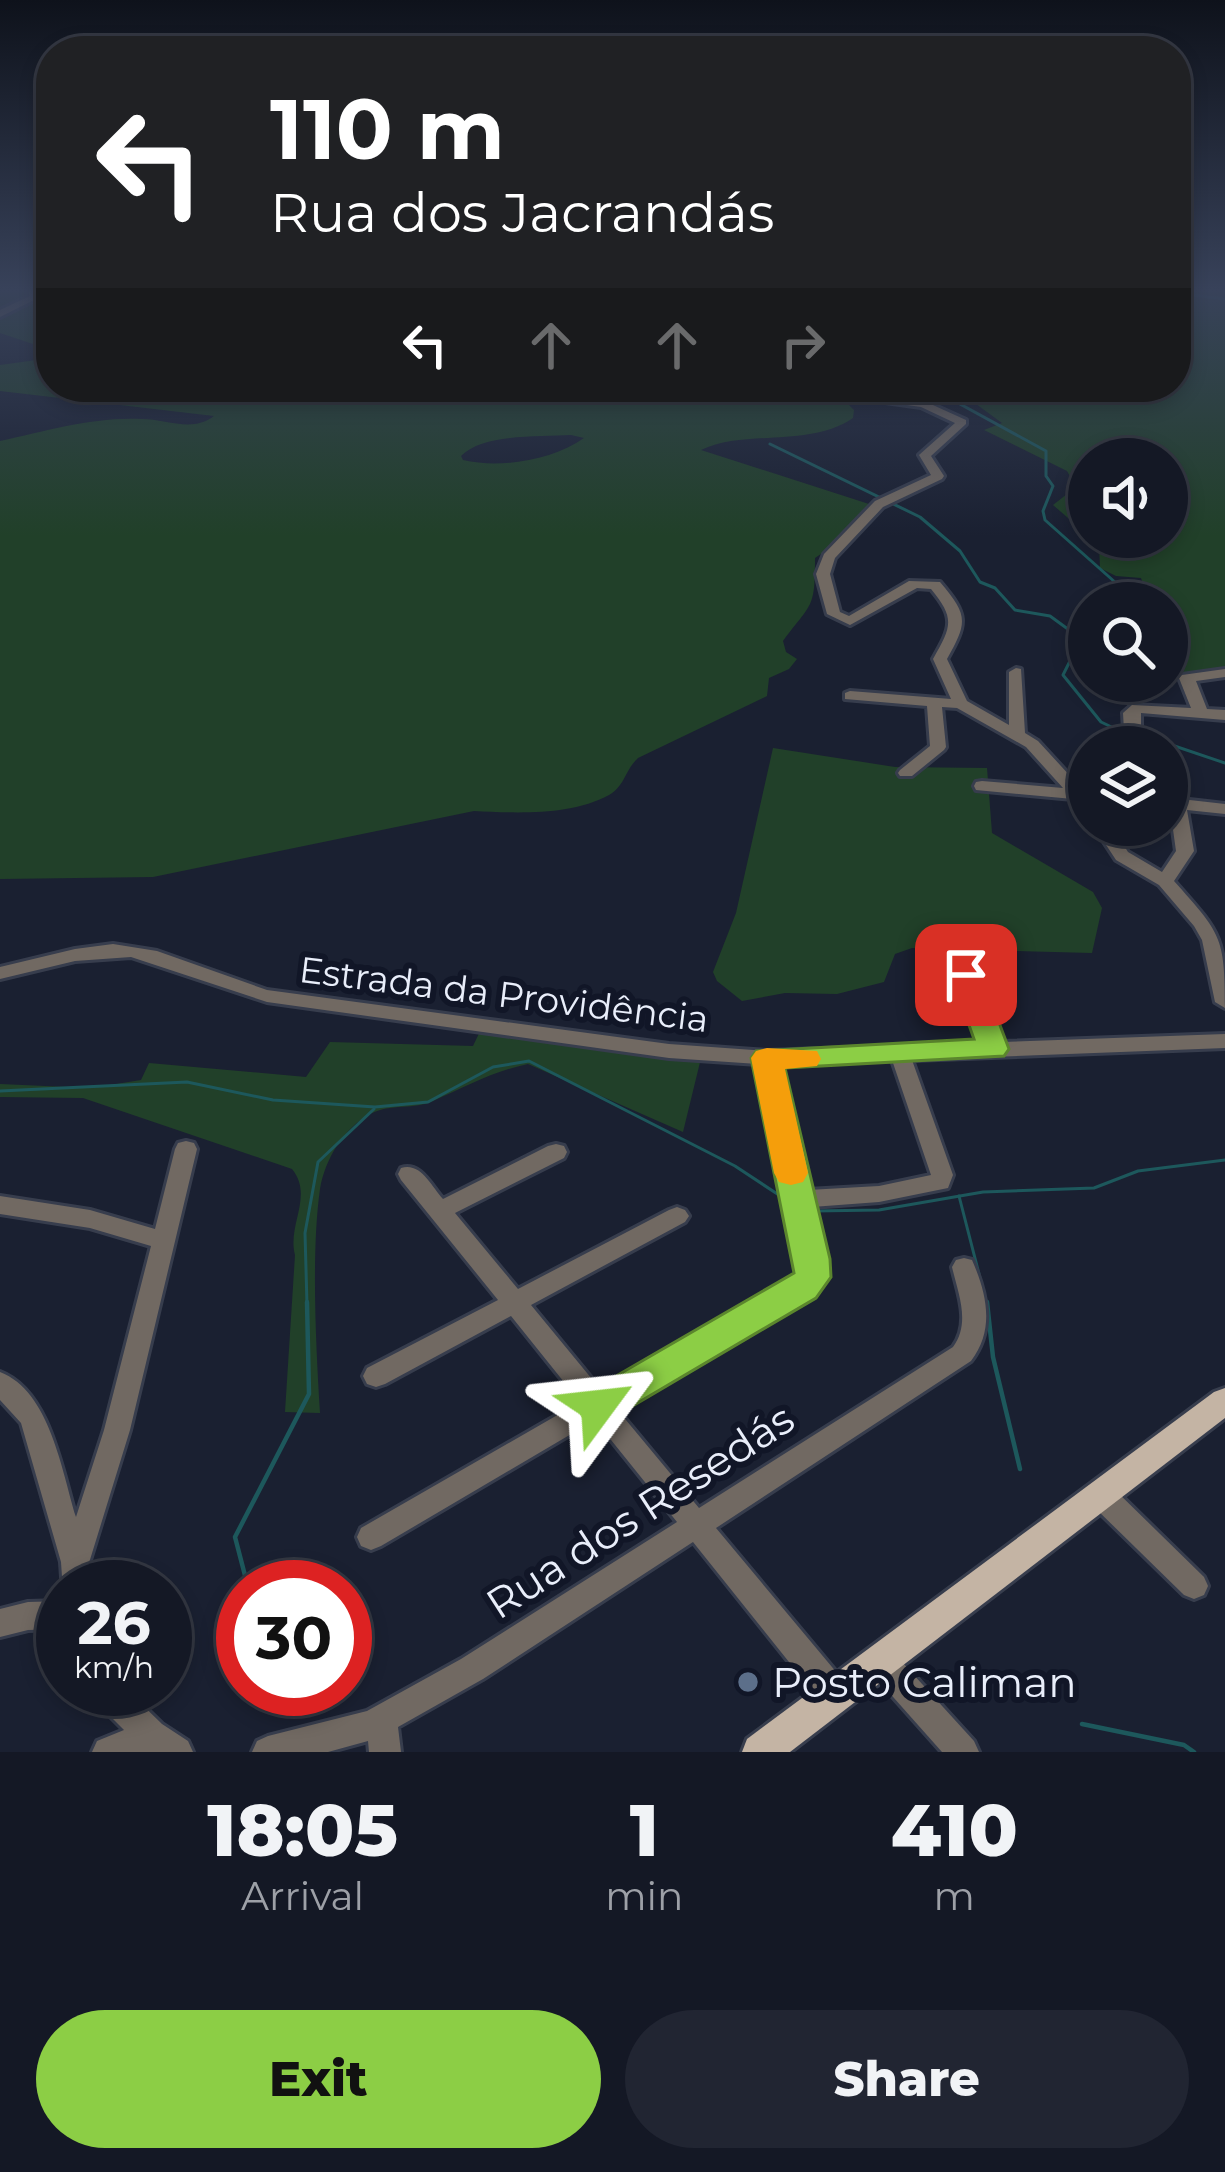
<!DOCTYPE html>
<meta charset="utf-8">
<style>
body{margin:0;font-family:Montserrat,sans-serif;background:#212532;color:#f1f3f6;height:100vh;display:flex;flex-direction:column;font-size:45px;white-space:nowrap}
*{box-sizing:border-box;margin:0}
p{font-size:39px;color:#9da0a7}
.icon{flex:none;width:66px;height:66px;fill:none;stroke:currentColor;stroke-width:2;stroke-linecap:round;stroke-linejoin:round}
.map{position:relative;height:1752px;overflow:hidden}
.drawer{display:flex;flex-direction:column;background:#141825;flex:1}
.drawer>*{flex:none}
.top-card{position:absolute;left:36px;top:36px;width:1155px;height:366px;border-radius:48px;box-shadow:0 6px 18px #0003,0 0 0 3px #333742;background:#202124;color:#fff;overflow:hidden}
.controls{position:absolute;left:1068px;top:438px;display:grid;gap:24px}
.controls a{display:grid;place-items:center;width:120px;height:120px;border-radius:50%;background:#141825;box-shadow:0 6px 18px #0003,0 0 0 3px #333742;font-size:60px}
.speed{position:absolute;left:36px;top:1560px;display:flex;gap:24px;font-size:60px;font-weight:700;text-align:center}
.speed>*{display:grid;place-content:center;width:156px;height:156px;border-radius:50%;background:#141825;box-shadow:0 6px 18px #0003,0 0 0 3px #333742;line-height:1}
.speed small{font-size:30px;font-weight:400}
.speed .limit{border:18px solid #d22;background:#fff;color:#111}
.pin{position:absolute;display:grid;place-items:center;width:102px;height:102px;color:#fff;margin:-51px;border-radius:24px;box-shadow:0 6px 18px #0006}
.me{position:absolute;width:132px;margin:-66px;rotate:60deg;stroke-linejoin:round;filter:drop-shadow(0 0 9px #0008)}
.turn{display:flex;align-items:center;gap:42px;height:252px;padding:0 36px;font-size:54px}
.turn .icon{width:156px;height:156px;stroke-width:2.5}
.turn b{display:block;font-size:84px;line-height:102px}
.lanes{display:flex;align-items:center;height:114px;padding:0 36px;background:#0003;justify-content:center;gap:60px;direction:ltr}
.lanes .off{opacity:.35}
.eta{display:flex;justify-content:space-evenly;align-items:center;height:204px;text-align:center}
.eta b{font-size:72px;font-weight:800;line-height:84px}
.cta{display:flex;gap:24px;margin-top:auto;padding:24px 36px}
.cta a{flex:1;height:138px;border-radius:72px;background:#8cce45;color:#111;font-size:48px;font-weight:800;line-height:138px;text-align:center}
.cta a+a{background:#212532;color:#f1f3f6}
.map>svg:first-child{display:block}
.green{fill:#214029;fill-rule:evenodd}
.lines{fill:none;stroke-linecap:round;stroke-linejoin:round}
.stream-far1{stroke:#1d585c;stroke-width:3}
.stream{stroke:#1d585c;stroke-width:4.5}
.minor-casing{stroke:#373d4d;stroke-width:6}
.major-casing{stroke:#373d4d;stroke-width:6}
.minor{fill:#716962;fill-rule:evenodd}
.major{fill:#c4b4a4;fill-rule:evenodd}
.route{fill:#8cce45;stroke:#5b862d;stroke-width:3}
.slow{fill:#f59e0b}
.service-dot{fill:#5c6f8a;stroke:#111627;stroke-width:4.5}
.labels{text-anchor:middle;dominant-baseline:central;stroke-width:12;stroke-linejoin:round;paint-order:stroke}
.street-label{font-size:36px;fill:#e9eefa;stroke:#111627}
.near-street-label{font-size:42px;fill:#e9eefa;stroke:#111627}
.near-poi-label{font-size:42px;fill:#e9eefa;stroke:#111627;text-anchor:start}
</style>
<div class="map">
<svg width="1225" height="1752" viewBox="0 0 1225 1752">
<rect width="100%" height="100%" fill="#1a2031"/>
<g class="green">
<path d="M0 291H51V350L0 333Z"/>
<path d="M1176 291H1225V677L1182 676 1180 667 1167 664 1171 642 1167 640V603H1149L1141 578 1116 576 1100 568 1099 543 1091 537H1167V459H1089V536L1053 505 1076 487 1067 471 984 430 1002 423 953 387H1176Z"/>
<path d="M51 358V387H798L849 405 854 410 853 418C809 448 745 429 701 450L869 504 837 543 815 558C815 610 812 602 783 641L786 652 797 659 789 669 769 678 767 696 638 758C625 770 625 786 609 795 571 816 515 813 474 811L153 877 0 879V441C47 431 92 417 141 419 167 419 192 433 214 416L0 391V365ZM571 435 584 438C553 460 501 469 463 460L461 456C483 433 540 437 571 435Z"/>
<path d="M773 748 895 767 987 768 992 833 1093 892 1102 908 1092 953 912 948 895 954 884 982 837 994 785 993 742 1001 717 981 713 972 736 913Z"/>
<path d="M483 1025 702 1054 683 1132 528 1064C494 1071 465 1087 433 1101 414 1110 391 1103 370 1114 344 1128 325 1159 320 1189 311 1252 316 1348 320 1413L285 1412 295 1255C287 1225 314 1196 292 1169L83 1098 0 1097V1084L91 1088 141 1080 149 1063 306 1077 330 1042 473 1046Z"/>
</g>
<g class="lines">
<g class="stream-far1">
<path d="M1176 293 1225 299"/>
<path d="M43 333 51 331"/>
<path d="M877 387 949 398 1046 451V476L1053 486 1043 511 1045 520 1134 599 1121 603"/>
<path d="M770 444 920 517 960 551 980 582 995 588 1015 610 1050 616 1087 643"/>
<path d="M1089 638 1087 651 1070 661 1063 675 1101 722 1120 731"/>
<path d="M1145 736 1225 763"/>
<path d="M0 1091 187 1082 273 1100 375 1107 428 1102 493 1067 529 1061 735 1166 788 1201"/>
<path d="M959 1196 987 1305"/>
<path d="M813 1211 879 1210 983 1192 1094 1188 1138 1171 1225 1160"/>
<path d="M307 1305 305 1233 318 1162 374 1109"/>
</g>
<g class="stream">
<path d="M987 1302 993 1357 1020 1469"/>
<path d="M248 1587 235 1537 309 1394 307 1302"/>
<path d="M280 1689 292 1715"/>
<path d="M1082 1724 1184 1745 1194 1752"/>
</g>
<defs>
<g id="minor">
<path d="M28 291H36L40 297 0 317V310L30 296Z"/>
<path d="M795 387H823L924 401 966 420V424L931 456 944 476 942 479 883 507 835 558 830 574 840 612 849 616 909 581 940 582C968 615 968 622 947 659L967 701 1009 725V672L1016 668 1021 669 1025 733 1038 741 1083 790 1089 791V811L1083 810 1073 799 976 790 974 786 976 782 982 781 1063 788 1026 747 957 708 942 707 946 747 944 750 912 776H900L898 773 900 770 930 746 927 706 845 699V693L850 691 951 699 933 659C951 627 956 619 931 589L917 588 850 625 827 614 816 574 824 554 875 501 931 475 919 455 955 423 921 407 800 390Z"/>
<path d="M1225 669V677L1196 681 1207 709 1225 710V720L1141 713V747H1125L1123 713 1132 705 1191 708 1179 678 1182 675Z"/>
<path d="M1172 798 1225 804V814L1187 810 1194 851 1174 881C1221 934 1225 936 1225 1008L1215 1002 1202 940 1194 926 1159 885 1116 860 1093 825H1111L1128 852 1162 872 1176 851 1170 808 1167 807V799Z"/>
<path d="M113 944 157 951 267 990 669 1044 767 1051 981 1043 956 975 966 969 976 975 1001 1042 1225 1034V1048L912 1060 953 1175 948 1188 879 1202 812 1207 824 1259 817 1290 616 1408 699 1508 953 1347C971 1323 958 1293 952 1267L956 1260 964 1258 972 1260C987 1294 995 1330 971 1361L716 1528 847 1685 851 1696 847 1707 836 1711 825 1707 693 1542 483 1679 398 1727 401 1752H369L368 1741 328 1752H252L257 1741 268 1736 367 1711 461 1659 677 1522 595 1420 381 1546 371 1550 361 1546 357 1537 361 1528 580 1402 511 1316 385 1384 376 1387 367 1384 363 1376 367 1368 498 1300 401 1180 398 1174 401 1168C421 1162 431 1186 443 1199L548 1146 556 1144 564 1146 567 1152 564 1158 455 1213 518 1289 669 1210 677 1207 685 1210 689 1216 685 1222 531 1305 601 1390 797 1278 800 1259 758 1064 669 1058 267 1002 131 957 75 961 0 979V967L75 949ZM892 1060 931 1175 879 1186 808 1190 779 1065Z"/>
<path d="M186 1141 194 1143 197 1149 130 1430 89 1563V1587H63V1592L61 1562 21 1423 0 1400V1372C50 1391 62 1472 76 1517L104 1430 151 1246 90 1228 0 1214V1196L90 1210 155 1229 175 1149 178 1143Z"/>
<path d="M1101 1483 1111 1486 1204 1577 1208 1586 1204 1595 1194 1599 1184 1595 1091 1504 1087 1495 1091 1486Z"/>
<path d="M63 1601V1629L28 1630 0 1637V1609L28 1602Z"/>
<path d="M881 1647 892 1651 974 1741 979 1752H942L870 1671 866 1661 870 1651Z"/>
<path d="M90 1689H126L162 1724 188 1741 193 1752H92L97 1741 124 1730 94 1700Z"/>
</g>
<path id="major" d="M1225 1388V1418L790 1752H742L747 1739 1214 1392Z"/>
</defs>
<use href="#minor" class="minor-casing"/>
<use href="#major" class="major-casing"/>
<use href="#minor" class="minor"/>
<use href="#major" class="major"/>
</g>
<linearGradient id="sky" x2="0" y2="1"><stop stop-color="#0e121b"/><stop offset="0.54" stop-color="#38425a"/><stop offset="1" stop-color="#38425a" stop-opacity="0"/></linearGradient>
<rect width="1225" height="536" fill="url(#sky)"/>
<path class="route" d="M966 965 981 975 1009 1049 1004 1056 785 1068 830 1259 831 1277 816 1298 612 1418 598 1422 585 1418 579 1406 585 1394 794 1273 751 1058 756 1051 974 1039 951 975Z"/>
<path class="slow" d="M767 1048 817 1051 821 1059 817 1066 785 1069 808 1173 803 1182 791 1185 779 1182 774 1173 751 1058 756 1051Z"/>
<circle class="service-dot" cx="748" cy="1682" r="12"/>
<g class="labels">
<g class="street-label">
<text transform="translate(504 994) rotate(7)">Estrada da Providência</text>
</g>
<g class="near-street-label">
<text transform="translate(640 1511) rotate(-33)">Rua dos Resedás</text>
</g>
<g class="near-poi-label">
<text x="772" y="1682">Posto Caliman</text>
</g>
</g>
</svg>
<div class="controls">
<a><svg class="icon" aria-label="sound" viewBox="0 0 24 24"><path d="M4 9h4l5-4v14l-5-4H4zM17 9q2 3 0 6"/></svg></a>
<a><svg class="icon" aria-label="search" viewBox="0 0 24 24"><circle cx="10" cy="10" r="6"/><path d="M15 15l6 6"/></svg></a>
<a><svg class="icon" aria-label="layers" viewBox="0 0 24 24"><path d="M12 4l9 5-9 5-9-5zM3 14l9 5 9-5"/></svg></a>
</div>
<div class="speed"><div>26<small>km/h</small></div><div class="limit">30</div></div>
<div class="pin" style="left:966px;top:975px;background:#d93025"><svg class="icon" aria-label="arrive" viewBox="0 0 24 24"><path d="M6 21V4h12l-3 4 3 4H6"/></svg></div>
<svg class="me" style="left:598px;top:1406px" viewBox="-20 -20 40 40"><path d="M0-17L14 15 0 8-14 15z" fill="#8cce45" stroke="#fff" stroke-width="4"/></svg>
<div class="top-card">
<div class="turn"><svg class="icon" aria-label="left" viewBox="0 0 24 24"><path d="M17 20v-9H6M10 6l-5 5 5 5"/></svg><div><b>110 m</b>Rua dos Jacrandás</div></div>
<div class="lanes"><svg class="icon" aria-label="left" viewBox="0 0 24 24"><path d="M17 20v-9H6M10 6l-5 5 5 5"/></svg><svg class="icon off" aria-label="ahead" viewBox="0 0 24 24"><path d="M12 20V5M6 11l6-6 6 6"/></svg><svg class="icon off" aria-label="ahead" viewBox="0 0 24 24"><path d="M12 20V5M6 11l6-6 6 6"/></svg><svg class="icon off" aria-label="right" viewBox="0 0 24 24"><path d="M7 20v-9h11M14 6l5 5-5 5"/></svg></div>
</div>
</div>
<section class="drawer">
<div class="eta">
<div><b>18:05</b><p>Arrival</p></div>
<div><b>1</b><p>min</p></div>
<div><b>410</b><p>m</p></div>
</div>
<div class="cta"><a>Exit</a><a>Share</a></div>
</section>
